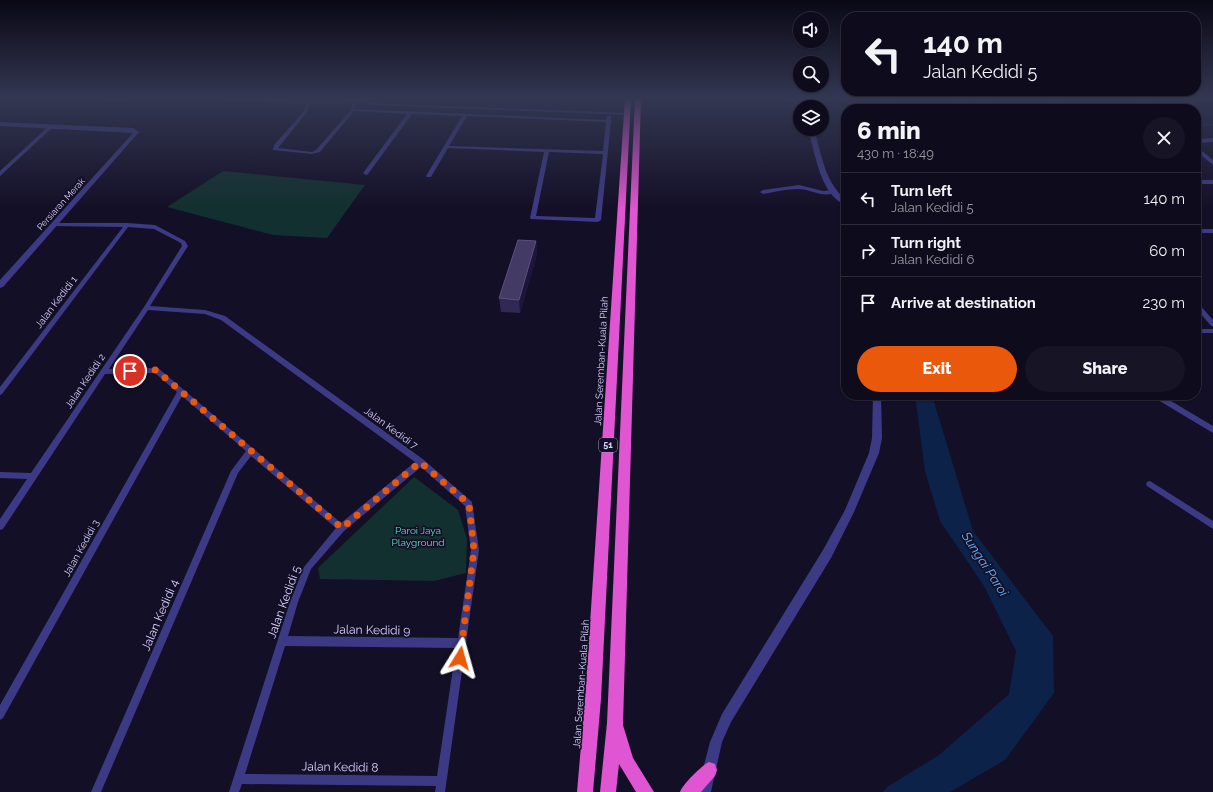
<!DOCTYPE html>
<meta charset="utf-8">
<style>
body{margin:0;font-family:Raleway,sans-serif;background:#171425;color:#f1f3f6;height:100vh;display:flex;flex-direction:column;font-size:15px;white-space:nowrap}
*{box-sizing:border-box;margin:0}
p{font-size:13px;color:#9b9ba3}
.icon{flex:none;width:22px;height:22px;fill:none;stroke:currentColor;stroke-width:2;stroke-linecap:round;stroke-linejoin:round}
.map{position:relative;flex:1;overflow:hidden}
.side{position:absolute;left:841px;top:104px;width:360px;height:296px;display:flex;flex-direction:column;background:#0e0b1c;border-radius:16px;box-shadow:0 1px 3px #0004,0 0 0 1px #2e2b3b}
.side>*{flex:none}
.top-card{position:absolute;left:841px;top:12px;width:360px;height:84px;border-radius:16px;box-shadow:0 1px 3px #0004,0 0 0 1px #2e2b3b;background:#0e0b1c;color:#f1f3f6;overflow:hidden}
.controls{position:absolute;left:793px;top:12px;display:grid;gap:8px}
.controls a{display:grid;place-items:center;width:36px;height:36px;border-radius:50%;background:#0e0b1c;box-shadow:0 1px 3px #0004,0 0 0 1px #2e2b3b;font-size:20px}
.pin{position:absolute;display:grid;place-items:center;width:34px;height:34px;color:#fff;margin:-17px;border:2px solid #fff;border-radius:50%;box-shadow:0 1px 4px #0007}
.me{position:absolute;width:44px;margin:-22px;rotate:8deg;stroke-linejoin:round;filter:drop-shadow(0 0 3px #0008)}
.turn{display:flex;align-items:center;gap:14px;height:84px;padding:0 16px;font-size:18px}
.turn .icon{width:52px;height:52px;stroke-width:2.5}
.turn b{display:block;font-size:28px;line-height:34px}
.round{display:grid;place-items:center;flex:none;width:42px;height:42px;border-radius:21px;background:#171425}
.head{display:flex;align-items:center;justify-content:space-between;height:68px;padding:0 16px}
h1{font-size:24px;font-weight:800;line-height:30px}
.primary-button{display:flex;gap:8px;margin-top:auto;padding:8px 16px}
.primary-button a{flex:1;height:46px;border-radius:24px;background:#ea580c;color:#fff;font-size:16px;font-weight:800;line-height:46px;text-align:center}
.primary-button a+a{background:#171425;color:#f1f3f6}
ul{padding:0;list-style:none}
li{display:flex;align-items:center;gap:12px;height:52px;padding:0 16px;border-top:1px solid #2e2b3b}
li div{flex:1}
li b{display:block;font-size:15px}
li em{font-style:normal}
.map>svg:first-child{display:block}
.green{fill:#12302f}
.water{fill:#0c2248}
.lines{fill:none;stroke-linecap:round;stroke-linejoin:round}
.stream{stroke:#0c2248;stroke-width:2}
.river{fill:#0c2248;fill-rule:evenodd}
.minor{fill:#3d3a85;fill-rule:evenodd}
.tertiary{fill:#3d3a85;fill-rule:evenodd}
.trunk{fill:#e055d1;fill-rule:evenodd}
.wall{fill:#312854}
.shaded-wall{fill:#1d163a}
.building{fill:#433a66;stroke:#5a527e}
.route{stroke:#ea580c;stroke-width:7;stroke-dasharray:0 12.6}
.labels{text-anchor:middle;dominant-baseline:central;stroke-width:3.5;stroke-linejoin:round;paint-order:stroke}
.far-street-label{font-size:9px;fill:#d9d4ff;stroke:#130f26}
.shield{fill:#130f26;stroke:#9e99be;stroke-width:1}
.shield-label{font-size:9px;font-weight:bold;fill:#d9d4ff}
.street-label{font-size:10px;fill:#d9d4ff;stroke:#130f26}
.park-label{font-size:10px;fill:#5fe0c0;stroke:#130f26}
.near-street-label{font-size:12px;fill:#d9d4ff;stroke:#130f26}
.near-water-label{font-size:13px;font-style:italic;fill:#62b6ff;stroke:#130f26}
</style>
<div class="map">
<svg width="1213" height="792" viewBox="0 0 1213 792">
<rect width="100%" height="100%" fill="#130f26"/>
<g class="green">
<path d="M223 171 365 185 327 238 273 235 167 207Z"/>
<path d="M414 477 458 510 467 539 466 573 434 581 320 579 318 568Z"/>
</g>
<g class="water">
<path d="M846 106 865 109H846V131L839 113 840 109Z"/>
<path d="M915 395H932L973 531 1053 636 1054 693 1005 760 950 792H883L887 787 939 755 1009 694 1016 651 984 586 940 521 925 471Z"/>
</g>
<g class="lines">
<path class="stream" d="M1196 124 1213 125"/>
<path class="river" d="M970 98H983L1000 109H987Z"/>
<g class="minor">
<path d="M95 98H116L124 100 122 101Z"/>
<path d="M307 98H311L308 111 278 148 312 152 316 150 351 110 353 101 355 100 357 101 355 109 606 120 607 116H611V121L601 220 598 222 531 219 530 218 544 152 448 148 431 177H427L426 176 462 116 412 114 368 174 366 175 363 173 407 114 354 111 320 152 312 154 273 150V149L274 145 304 111ZM467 116 606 122 603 151 449 146ZM549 152 603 154 595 218 536 216Z"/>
<path d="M364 98H368L369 101 373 103 627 113 629 114 627 115 372 105 365 103Z"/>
<path d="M880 98H885L898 109H893Z"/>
<path d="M949 98H955L973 109H968Z"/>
<path d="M1040 98H1075L1057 101Z"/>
<path d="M1204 98H1212L1175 109H1168Z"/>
<path d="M50 125 54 126 0 176V171Z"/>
<rect x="1196" y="180" width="17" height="4"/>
<path d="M799 185 823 191 833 190 836 192C824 199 811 189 798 189 787 189 774 192 763 194L760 192 763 190Z"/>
<path d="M54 223H127L155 225 185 241 188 246 150 306 205 310 225 316 424 460 472 502 479 550 445 792H435L436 786 242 784 239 792H229L290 602 304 567 336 528 251 456 238 473 101 792H91L231 471 246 451 182 396 3 718 0 720V705L177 392 155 373 105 374 3 529 0 530V519L27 479 0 478V472L31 473 144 307 182 246 181 243 154 229 128 227 2 394 0 395V387L123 227 52 226V224ZM148 310 205 314 221 320 415 462 341 523 158 368 109 369ZM421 467 465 506 471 550 458 638 288 636 298 602 311 569 344 531ZM285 646 456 648 437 776 245 774Z"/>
<path d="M1196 302 1198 303 1213 320V326H1211L1196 308Z"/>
<rect x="1196" y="329" width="17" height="4"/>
<path d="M1152 395H1161L1213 426V433L1153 397Z"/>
<path d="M1150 481 1213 521V529L1147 486 1146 484 1147 482Z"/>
</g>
<g class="tertiary">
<path d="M229 98 320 101 375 98C368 102 358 102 350 103 311 106 272 102 232 100Z"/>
<path d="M789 98H795L804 107 799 108Z"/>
<path d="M1136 98H1143L1154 109H1148Z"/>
<path d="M0 122 133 128 139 132 3 287 0 288V280L133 133 0 126Z"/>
<path d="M808 129H814C822 155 824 181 846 200V205C820 196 815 152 808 129Z"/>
<path d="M1213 138V142L1196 143V139Z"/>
<path d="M1196 146 1213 160V165L1196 151Z"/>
<rect x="1196" y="229" width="17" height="4"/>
<path d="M873 395H881L882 438 879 453 854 512 831 558 731 722 722 742 711 792H697L710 742 722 714 823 550 845 510 869 453 872 438Z"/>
</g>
<g class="trunk">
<path d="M625 98H631L601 699 593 792H577L585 699Z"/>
<path d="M635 98H641L623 725 633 758 654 792H636L619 764 616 792H600L607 723Z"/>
<path d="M709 762 715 764 717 770 715 776 701 792H680C682 785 702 765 709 762Z"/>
</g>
</g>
<path class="wall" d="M536 241 537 254 520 313 501 312 499 298Z"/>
<path class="shaded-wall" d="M536 241 537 254 520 313 519 300Z"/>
<path class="building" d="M518 240 536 241 519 300 499 298Z"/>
<linearGradient id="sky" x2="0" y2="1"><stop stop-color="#0a0815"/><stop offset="0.47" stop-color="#333752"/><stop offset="1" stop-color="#333752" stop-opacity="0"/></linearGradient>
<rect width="1213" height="209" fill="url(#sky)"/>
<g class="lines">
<path class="route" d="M130 371 156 370 342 528 420 462 469 504 474 550 460 658"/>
</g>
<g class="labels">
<g class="far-street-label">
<text transform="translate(61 204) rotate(-48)">Persiaran Merak</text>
</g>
<rect class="shield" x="599" y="438" width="18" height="14" rx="3"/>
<g class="shield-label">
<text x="608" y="445">51</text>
</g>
<g class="street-label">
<text transform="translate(56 302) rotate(-53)">Jalan Kedidi 1</text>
<text transform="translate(601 361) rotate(-87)">Jalan Seremban-Kuala Pilah</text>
<text transform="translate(85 381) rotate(-56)">Jalan Kedidi 2</text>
<text transform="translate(391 428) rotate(36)">Jalan Kedidi 7</text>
<text transform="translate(81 548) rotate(-61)">Jalan Kedidi 3</text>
<text transform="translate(581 684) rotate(-86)">Jalan Seremban-Kuala Pilah</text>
</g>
<g class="park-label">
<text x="418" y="530">Paroi Jaya<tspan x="418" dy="12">Playground</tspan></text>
</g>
<g class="near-street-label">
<text transform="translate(284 602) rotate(-70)">Jalan Kedidi 5</text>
<text transform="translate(160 615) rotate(-67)">Jalan Kedidi 4</text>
<text transform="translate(372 630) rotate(1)">Jalan Kedidi 9</text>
<text transform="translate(340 767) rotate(1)">Jalan Kedidi 8</text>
</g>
<g class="near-water-label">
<text transform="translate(985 564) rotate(57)">Sungai Paroi</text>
</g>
</g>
</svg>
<div class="controls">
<a><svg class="icon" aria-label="sound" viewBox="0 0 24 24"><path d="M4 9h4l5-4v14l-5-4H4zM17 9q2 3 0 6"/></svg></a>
<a><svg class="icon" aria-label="search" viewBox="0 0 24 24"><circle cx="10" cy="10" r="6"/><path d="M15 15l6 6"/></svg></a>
<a><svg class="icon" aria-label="layers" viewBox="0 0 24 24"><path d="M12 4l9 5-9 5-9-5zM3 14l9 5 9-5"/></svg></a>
</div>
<div class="pin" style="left:130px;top:371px;background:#d93025"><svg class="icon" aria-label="arrive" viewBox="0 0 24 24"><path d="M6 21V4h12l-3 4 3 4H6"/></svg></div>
<svg class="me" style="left:460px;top:658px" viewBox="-20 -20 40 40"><path d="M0-17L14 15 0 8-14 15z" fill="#ea580c" stroke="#fff" stroke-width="4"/></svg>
<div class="top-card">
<div class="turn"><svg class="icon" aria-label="left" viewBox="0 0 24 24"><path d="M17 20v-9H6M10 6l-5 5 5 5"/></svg><div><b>140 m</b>Jalan Kedidi 5</div></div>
</div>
<section class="side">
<div class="head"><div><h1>6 min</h1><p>430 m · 18:49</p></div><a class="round"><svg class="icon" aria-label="close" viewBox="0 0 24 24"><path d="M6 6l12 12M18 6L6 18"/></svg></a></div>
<ul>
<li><svg class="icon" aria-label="left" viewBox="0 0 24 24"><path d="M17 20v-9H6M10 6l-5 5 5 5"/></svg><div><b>Turn left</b><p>Jalan Kedidi 5</p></div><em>140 m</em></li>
<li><svg class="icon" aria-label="right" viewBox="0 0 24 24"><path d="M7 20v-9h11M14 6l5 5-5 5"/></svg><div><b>Turn right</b><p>Jalan Kedidi 6</p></div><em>60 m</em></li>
<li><svg class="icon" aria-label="arrive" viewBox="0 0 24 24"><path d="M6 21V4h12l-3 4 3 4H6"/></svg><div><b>Arrive at destination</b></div><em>230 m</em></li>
</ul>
<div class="primary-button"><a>Exit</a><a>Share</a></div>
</section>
</div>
